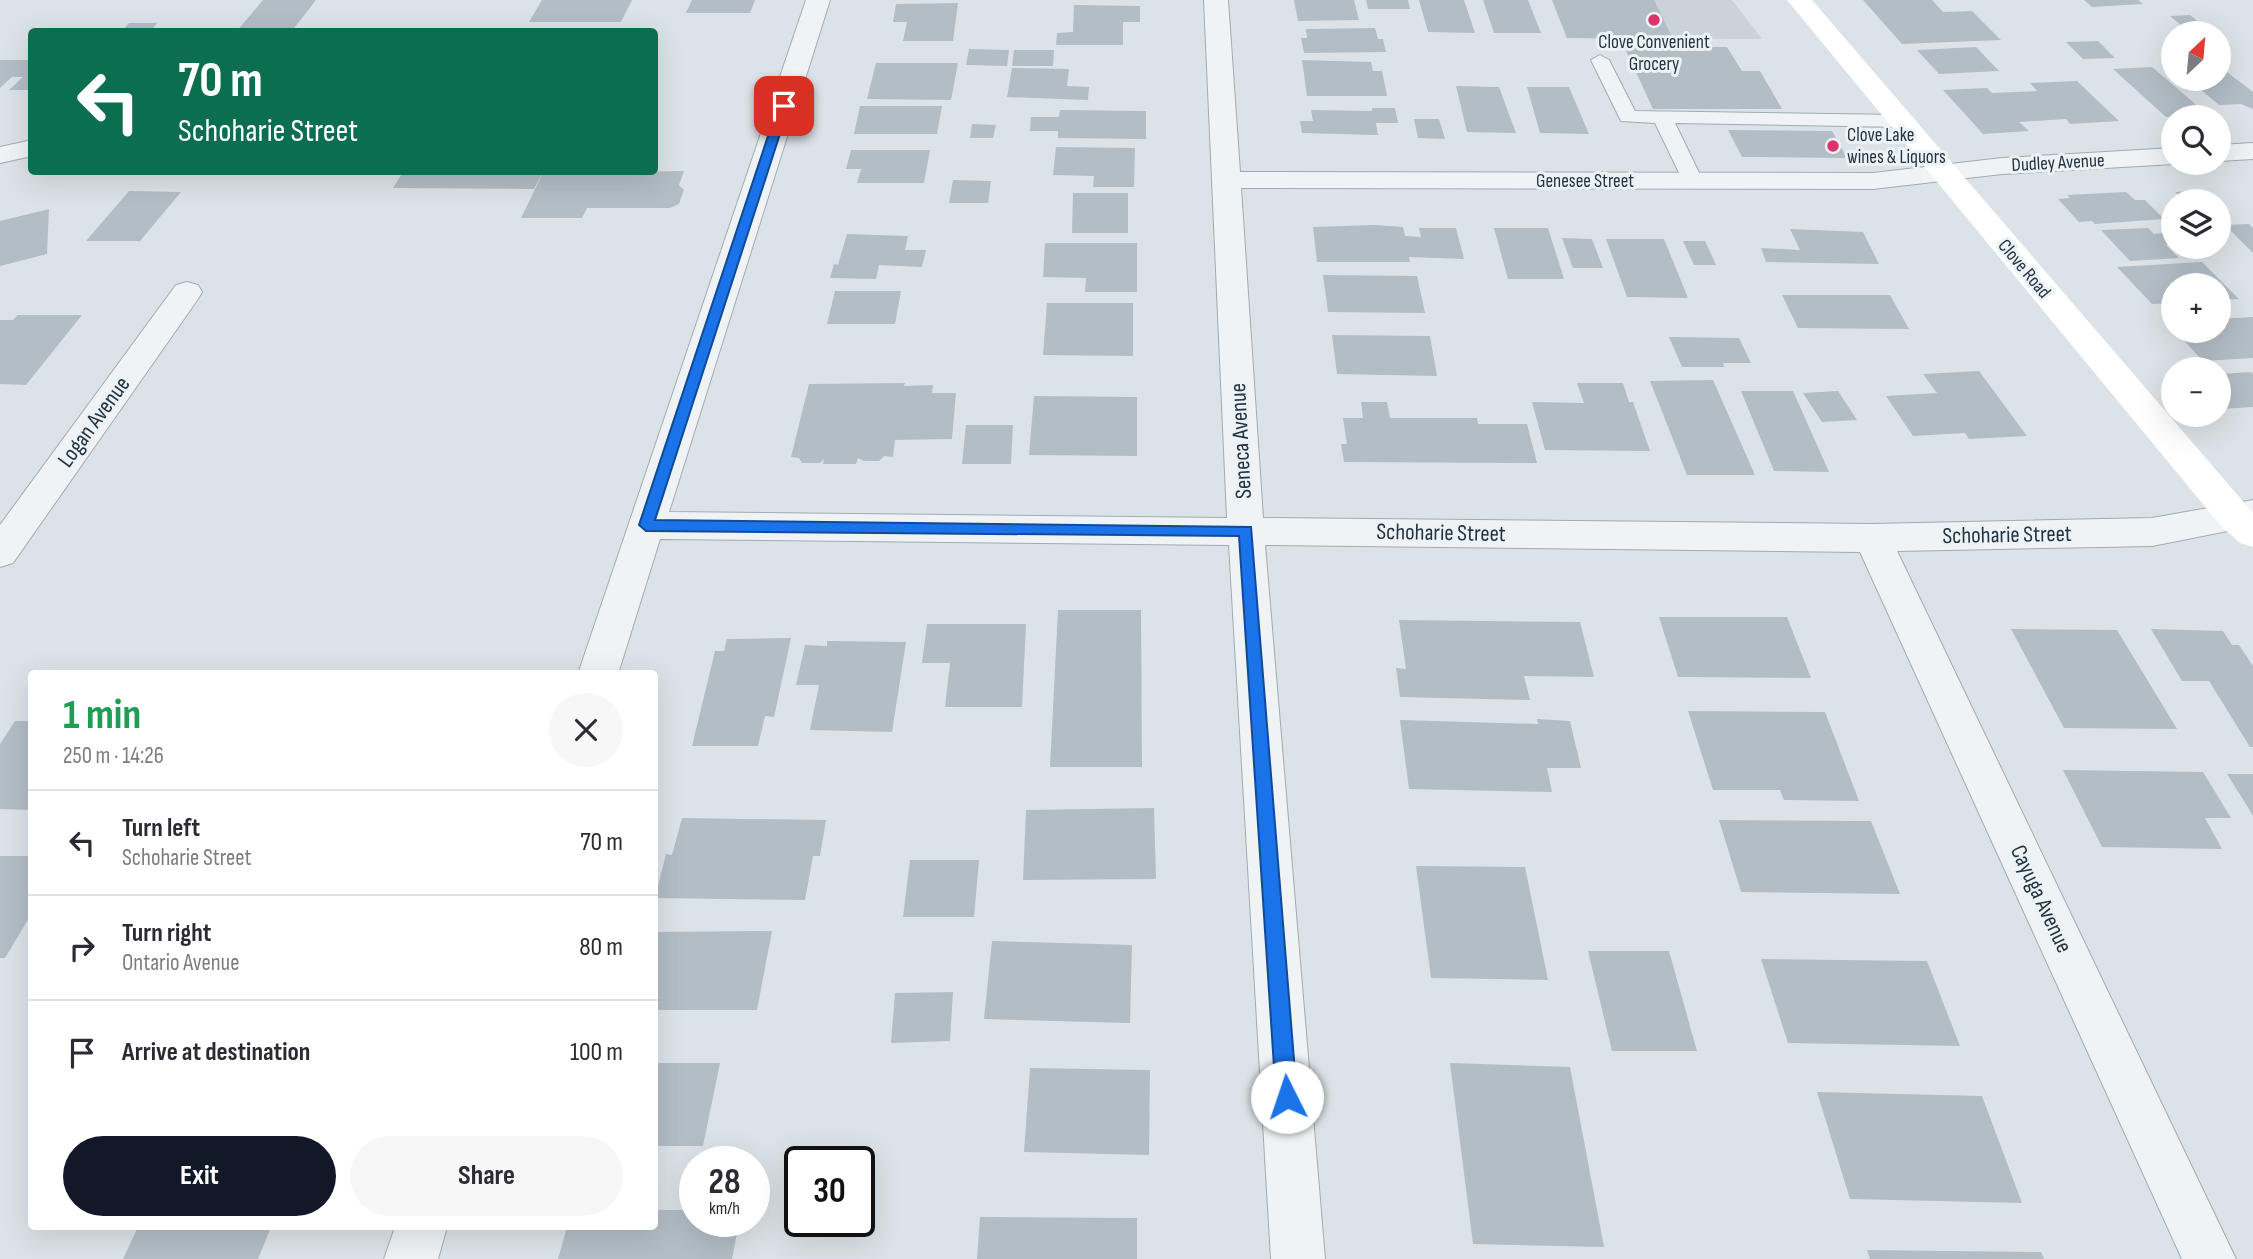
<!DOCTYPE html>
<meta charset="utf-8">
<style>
body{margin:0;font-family:"Sofia Sans Condensed",sans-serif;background:#f7f7f7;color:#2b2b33;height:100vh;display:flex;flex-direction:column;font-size:26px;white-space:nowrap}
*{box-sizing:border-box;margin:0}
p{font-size:23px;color:#7c7c81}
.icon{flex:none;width:38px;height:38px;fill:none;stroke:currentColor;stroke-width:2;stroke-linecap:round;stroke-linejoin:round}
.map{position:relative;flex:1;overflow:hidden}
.drawer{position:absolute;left:28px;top:670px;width:630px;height:560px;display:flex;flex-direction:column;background:#fff;border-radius:7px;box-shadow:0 7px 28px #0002}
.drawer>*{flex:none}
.top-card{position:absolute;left:28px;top:28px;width:630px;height:147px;border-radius:7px;box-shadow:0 7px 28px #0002;background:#0b6e4f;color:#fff;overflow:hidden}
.needle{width:46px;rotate:26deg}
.buttons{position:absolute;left:2161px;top:21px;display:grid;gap:14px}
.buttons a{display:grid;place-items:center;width:70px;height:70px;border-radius:50%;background:#fff;box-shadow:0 7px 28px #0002;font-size:35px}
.speed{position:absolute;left:679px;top:1146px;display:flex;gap:14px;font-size:35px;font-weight:700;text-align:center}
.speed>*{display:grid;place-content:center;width:91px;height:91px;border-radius:50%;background:#fff;box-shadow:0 7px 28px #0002;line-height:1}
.speed small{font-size:18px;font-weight:400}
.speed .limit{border:4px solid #111;border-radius:10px;background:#fff;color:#111}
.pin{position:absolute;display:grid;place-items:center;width:60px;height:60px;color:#fff;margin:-30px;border-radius:14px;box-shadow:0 4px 10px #0006}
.me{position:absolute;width:77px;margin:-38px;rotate:356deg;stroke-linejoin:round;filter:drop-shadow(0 0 5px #0008)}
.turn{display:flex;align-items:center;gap:24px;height:147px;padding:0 35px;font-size:32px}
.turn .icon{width:91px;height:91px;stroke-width:2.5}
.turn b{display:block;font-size:49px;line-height:60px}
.round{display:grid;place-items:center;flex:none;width:74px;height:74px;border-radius:37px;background:#f7f7f7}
.head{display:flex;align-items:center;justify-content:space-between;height:119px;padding:0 35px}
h1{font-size:42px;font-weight:700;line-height:52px;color:#1e9e55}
.primary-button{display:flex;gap:14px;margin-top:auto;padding:14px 35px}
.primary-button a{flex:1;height:80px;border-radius:42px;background:#111827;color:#fff;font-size:28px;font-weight:700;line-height:80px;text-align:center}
.primary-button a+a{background:#f7f7f7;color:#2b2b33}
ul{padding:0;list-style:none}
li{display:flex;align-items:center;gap:21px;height:105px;padding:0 35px;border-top:2px solid #e1e1e2}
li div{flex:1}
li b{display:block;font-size:26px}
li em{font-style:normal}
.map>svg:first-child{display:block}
.built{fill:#cad3da}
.building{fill:#b3bdc5}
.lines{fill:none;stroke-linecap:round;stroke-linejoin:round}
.lane-casing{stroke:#a1abb2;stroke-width:2}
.street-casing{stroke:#a1abb2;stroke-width:2}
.lane{fill:#eff3f6;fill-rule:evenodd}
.street{fill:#eff3f6;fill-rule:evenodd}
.secondary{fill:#fff;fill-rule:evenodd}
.route{fill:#1a73e8;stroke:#114b97;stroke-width:2}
.poi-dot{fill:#dc336a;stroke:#ecf2f6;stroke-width:2.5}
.labels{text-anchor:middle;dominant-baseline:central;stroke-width:6;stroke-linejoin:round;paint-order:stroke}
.far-poi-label{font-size:19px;fill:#243340;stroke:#ecf2f6}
.far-street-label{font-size:19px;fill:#243340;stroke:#ecf2f6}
.street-label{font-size:23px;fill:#243340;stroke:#ecf2f6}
</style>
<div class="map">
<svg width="2253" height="1259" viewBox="0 0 2253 1259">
<rect width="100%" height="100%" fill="#dce3e8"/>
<path class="built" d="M1552 0H1732L1762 39 1567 38Z"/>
<g class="building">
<path d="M263 0H316L291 32H236Z"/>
<path d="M542 0H632L621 22H529Z"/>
<path d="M692 0H755L750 13H686Z"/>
<path d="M1294 0H1354L1359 20 1298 21Z"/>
<path d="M1366 0H1408L1410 9H1368Z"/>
<path d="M1419 0H1464L1475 33 1428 32Z"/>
<path d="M1483 0H1528L1541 33H1494Z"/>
<path d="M1552 0H1654L1673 39 1567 38Z"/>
<path d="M1863 0H1932L1943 12 1972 11 2001 40 1902 44Z"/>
<path d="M2084 0H2138L2143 4 2092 7Z"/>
<path d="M958 3 953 41H903L907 22H893L896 4Z"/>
<path d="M1074 5 1140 6V22H1123V45H1056L1057 33 1073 32Z"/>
<path d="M2190 15 2210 31 2189 32 2170 16Z"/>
<path d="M129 23H157L150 32H121Z"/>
<path d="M1375 28 1378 39H1383L1386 52 1304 53 1301 38H1307L1306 29Z"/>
<path d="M2098 41 2115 58 2083 59 2066 42Z"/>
<path d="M1624 46 1727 47 1742 71H1760L1782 109H1653Z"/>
<path d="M1976 47 1999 71 1939 74 1917 50Z"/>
<path d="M969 49 1009 50 1007 66 966 65Z"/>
<path d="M1014 50H1054L1053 66H1012Z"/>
<path d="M0 60H32V90H9L23 77H12L0 88Z"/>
<path d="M1302 60 1371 62 1373 71H1382L1387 96H1307Z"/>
<path d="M876 63H958L951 100 867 99Z"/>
<path d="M2219 66 2253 92V109L2241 104 2219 105 2188 79H2219Z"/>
<path d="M2152 67 2207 114 2166 117 2113 69Z"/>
<path d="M1012 68 1069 69 1067 86 1089 87 1088 100 1007 97Z"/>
<path d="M2077 81 2119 121 2070 124 2066 119 2019 122 2029 131 1983 134 1943 90 1987 88 1992 93 2037 91 2030 83Z"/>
<path d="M1456 86 1499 87 1516 133 1467 132Z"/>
<path d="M1527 87H1569L1589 134 1540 133Z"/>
<path d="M860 106H942L937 134H854Z"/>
<path d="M1372 108H1395L1398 123H1376L1378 135 1302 133 1300 121H1313L1311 110 1372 111Z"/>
<path d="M1060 110 1146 111V139L1058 138V131H1030L1031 117H1059Z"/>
<path d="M1414 119H1439L1445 139 1418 138Z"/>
<path d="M972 124 996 125 993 138H970Z"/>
<path d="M1728 130 1832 131 1847 158 1742 157Z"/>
<path d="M1056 147 1135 148 1134 187H1093L1094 176 1053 175Z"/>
<path d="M851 150H930L924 183H857L861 169H846Z"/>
<path d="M684 171 679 185 684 190 679 204 670 208H587L582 218H521L543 173Z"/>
<path d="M403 172H543L534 189 393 188Z"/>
<path d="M953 180 991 181 988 203H949Z"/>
<path d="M129 191 181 192 140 241H86Z"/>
<path d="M2195 191 2205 201H2184L2175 192Z"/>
<path d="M2126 192 2135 200H2145L2164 219 2095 224 2092 221 2079 222 2058 199 2070 198 2067 195Z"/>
<path d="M1073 193H1128V233H1072Z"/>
<path d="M49 209 47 254 0 266V221Z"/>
<path d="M2249 224 2253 228V253L2225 225Z"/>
<path d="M1375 225 1403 227 1405 236 1421 237 1419 228H1456L1464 259 1409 257 1410 262H1317L1313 227Z"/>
<path d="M1494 228H1548L1564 279H1508Z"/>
<path d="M2148 228 2154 234 2165 233 2174 242V245H2166L2179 258 2130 261 2101 230Z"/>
<path d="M1790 229 1863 232 1879 264 1766 262 1761 248 1800 250Z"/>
<path d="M847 234 908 236 905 250H926L922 267 879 265 876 279 830 278 834 264 838 265Z"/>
<path d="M1562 238 1592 239 1603 268H1573Z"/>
<path d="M1606 239H1664L1688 298 1627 297Z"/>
<path d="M1683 241H1705L1716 265H1694Z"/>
<path d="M1045 243H1137V292H1085L1086 278 1043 277Z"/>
<path d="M2202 262 2239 299 2219 300V285H2174V303L2152 304 2117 267Z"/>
<path d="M1323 275 1417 276 1425 313 1328 312Z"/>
<path d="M835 291H901L895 324H827Z"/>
<path d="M1782 295H1890L1909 329 1798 328Z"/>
<path d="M1047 303H1133V356L1043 355Z"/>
<path d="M18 315H82L26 385 0 384V320H13Z"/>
<path d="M2253 317V358L2203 361 2175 331H2219V319Z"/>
<path d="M1332 335 1430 336 1437 376 1337 374Z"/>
<path d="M1669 337 1739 338 1751 363H1723L1724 367H1682Z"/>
<path d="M1979 371 2027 436 1969 439 1965 433 1913 436 1886 396 1937 393 1923 374Z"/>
<path d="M2251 372 2253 374V407L2221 409 2219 374Z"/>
<path d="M1713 380 1755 475H1687L1650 381Z"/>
<path d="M905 383 904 386 933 385 932 393H956L952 439 895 440 893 457 884 456 879 461H864L858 458 856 464H823L824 459 820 463H802L799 458 791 457 809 384Z"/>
<path d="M1577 383H1623L1629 402H1633L1650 451 1545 450 1532 402 1584 403Z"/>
<path d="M1741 391H1793L1829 472 1774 471Z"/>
<path d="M1838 391 1857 420 1822 422 1803 393Z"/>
<path d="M1034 396 1137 397V456L1029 455Z"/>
<path d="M1361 402H1387L1390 418H1477L1478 424H1527L1537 463 1344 462 1341 444H1347L1343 418H1363Z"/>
<path d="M966 425H1013L1011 464H962Z"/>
<path d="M1058 610H1141L1142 767H1050Z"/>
<path d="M1659 617H1787L1811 678 1678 677Z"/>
<path d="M1399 620 1580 622 1594 677 1524 676 1530 700 1400 697 1396 668 1406 669Z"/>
<path d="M927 624H1026L1022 707H945L950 663H922Z"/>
<path d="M2011 629 2117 630 2177 729 2064 728Z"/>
<path d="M2151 629 2223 631 2232 645H2239L2253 666V747H2250L2209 681H2182Z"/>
<path d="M791 638 774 717 765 716 758 746H692L715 651H724L727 639Z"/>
<path d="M827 641 906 642 892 732 810 730 819 685H796L805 645 827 646Z"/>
<path d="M1688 711 1825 712 1859 801 1784 800 1780 790H1713Z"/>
<path d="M1537 719 1570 721 1581 768H1547L1552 792 1409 789 1400 720 1538 724Z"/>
<path d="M15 721H32V810L0 809V744Z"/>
<path d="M2063 770 2203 772 2231 818H2205L2222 849 2102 847Z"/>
<path d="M2227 774H2253V816L2249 809Z"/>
<path d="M1154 808 1156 879 1023 880 1026 810Z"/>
<path d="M682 818 826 820 820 856H813L805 900 655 898 666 854 672 855Z"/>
<path d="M1719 820 1871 821 1900 894 1741 892Z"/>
<path d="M0 856H32V913L5 958H0Z"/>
<path d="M910 860H979L974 917H903Z"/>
<path d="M1416 866 1525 867 1548 980 1431 978Z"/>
<path d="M772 931 757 1010H654V932Z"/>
<path d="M992 941 1132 945 1130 1023 984 1019Z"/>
<path d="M1588 951H1669L1697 1051H1612Z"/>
<path d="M1761 959 1927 961 1960 1046 1788 1043Z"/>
<path d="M953 992 950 1041 891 1043 895 993Z"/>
<path d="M654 1063H720L703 1146H654Z"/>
<path d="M1450 1063 1570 1067 1604 1247 1473 1244Z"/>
<path d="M1030 1068 1150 1070 1149 1155 1024 1152Z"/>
<path d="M1817 1092 1982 1096 2022 1203 1850 1199Z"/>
<path d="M654 1210H695V1222H739L732 1259H558L567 1227H654Z"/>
<path d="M980 1217 1137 1218V1259H977Z"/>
<path d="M138 1227H271L258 1259H123Z"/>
<path d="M1867 1250 2041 1252 2044 1259H1870Z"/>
</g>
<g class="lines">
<defs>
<path id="lane" d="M1600 55 1609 60 1635 111 1900 115 1910 121 1900 127 1675 123 1703 181 1700 185H1686L1683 181 1655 123 1621 121 1591 60Z"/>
<g id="street">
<path d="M806 0H830L669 512 1227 518 1204 0H1228L1240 172 1873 173 2002 158 2174 148V163H2180L2174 164 2002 174 1873 189 1241 188 1263 518 1872 524 2152 518 2253 500V526L2152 546 1897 551 2236 1259H2182L1860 552 1265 545 1325 1259H1271L1229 545 660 539 618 674H578Z"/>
<path d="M32 140V156L0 163V147Z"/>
<path d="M2253 143V159L2219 161V145Z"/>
<path d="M187 282 198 285 202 292 198 299 13 563 0 567V525L176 285Z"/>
<path d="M395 1227H447L438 1259H384Z"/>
</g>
</defs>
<use href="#lane" class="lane-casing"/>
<use href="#street" class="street-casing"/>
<use href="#lane" class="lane"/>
<use href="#street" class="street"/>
<path class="secondary" d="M1787 0H1812L2253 513V547L2240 543 2221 526Z"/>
</g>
<path class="route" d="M784 103 789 106 655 520 1251 527 1297 1097 1294 1104 1287 1107 1279 1104 1276 1097 1239 536 646 531 639 525 778 106Z"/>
<g class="poi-dot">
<circle cx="1654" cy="20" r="7"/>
<circle cx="1833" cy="146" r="7"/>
</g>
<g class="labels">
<g class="far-poi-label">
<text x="1654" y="42">Clove Convenient<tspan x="1654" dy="22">Grocery</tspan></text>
<text x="1847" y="135" text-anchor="start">Clove Lake<tspan x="1847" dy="22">wines &amp; Liquors</tspan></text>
</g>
<g class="far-street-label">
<text transform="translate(2058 163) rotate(-3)">Dudley Avenue</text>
<text x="1585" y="181">Genesee Street</text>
<text transform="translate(2024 269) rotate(50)">Clove Road</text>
</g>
<g class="street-label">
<text transform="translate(94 422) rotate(-54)">Logan Avenue</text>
<text transform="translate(1241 441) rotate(-93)">Seneca Avenue</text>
<text transform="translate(1441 533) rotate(1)">Schoharie Street</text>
<text transform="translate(2007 535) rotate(-1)">Schoharie Street</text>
<text transform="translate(2041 899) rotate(65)">Cayuga Avenue</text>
</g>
</g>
</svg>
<div class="buttons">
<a><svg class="needle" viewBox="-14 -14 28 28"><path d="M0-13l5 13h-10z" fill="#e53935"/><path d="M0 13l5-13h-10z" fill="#7c7c81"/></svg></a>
<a><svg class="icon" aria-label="search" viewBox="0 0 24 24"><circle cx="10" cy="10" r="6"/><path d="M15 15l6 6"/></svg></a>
<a><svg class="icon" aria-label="layers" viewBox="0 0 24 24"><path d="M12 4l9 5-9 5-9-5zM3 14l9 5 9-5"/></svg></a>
<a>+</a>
<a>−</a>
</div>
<div class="speed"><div>28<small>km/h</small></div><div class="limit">30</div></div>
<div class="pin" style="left:784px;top:106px;background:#d93025"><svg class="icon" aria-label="arrive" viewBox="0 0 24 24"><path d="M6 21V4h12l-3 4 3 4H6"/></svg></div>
<svg class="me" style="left:1287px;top:1097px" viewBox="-20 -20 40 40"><circle r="19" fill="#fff"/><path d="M0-13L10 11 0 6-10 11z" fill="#1a73e8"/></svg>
<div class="top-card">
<div class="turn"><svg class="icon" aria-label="left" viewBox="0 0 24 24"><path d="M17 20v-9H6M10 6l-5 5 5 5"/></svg><div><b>70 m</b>Schoharie Street</div></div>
</div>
<section class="drawer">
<div class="head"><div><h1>1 min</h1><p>250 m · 14:26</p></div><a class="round"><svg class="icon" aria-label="close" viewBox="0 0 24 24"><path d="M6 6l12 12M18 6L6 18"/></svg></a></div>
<ul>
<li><svg class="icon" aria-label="left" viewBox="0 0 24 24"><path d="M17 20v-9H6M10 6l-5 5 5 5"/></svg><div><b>Turn left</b><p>Schoharie Street</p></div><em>70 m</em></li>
<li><svg class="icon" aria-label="right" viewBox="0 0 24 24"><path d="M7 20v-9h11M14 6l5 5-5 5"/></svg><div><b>Turn right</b><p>Ontario Avenue</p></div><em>80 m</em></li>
<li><svg class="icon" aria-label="arrive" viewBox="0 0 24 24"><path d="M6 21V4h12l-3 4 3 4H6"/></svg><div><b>Arrive at destination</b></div><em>100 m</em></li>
</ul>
<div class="primary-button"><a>Exit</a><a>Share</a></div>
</section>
</div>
